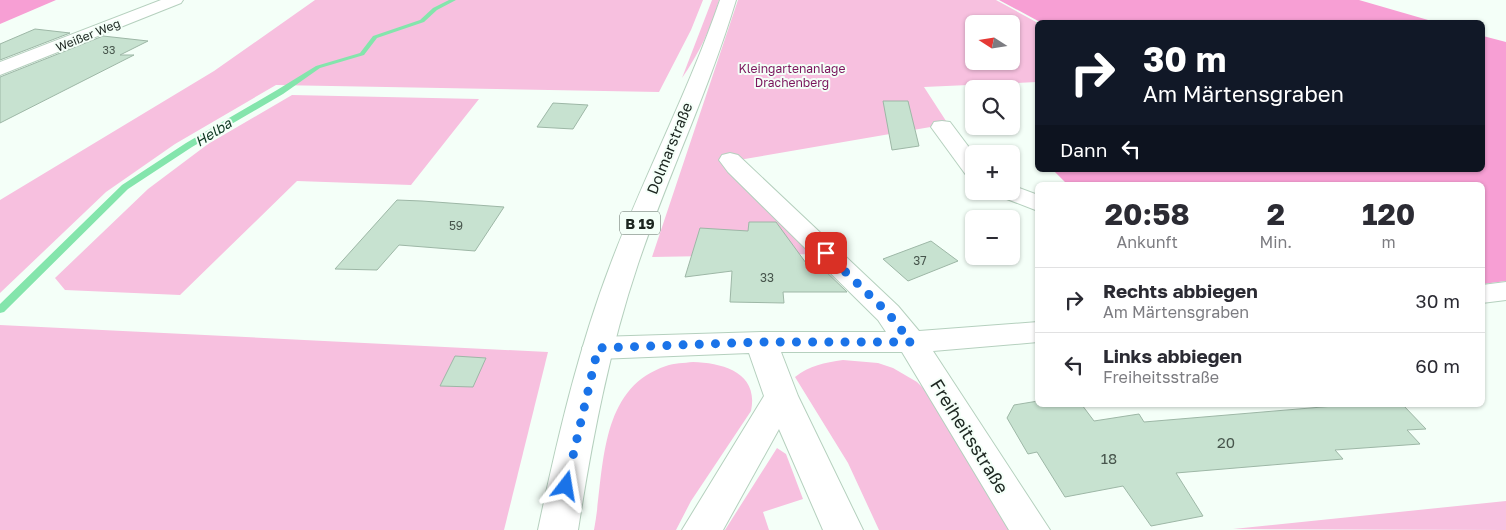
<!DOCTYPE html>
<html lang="de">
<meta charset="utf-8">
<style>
body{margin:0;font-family:"Golos Text",sans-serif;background:#f7f7f7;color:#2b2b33;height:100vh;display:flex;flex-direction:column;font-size:19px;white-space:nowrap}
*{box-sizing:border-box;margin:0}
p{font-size:16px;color:#7c7c81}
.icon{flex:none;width:28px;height:28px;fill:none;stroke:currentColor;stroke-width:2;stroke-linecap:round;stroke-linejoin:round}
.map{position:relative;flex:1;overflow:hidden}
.panel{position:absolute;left:1035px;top:182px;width:450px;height:225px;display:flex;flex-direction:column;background:#fff;border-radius:8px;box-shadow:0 1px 4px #0004}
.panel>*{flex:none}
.top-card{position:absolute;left:1035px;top:20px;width:450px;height:152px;border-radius:8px;box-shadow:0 1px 4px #0004;background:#111827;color:#fff;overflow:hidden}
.needle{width:32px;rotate:282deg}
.controls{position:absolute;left:965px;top:15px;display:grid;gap:10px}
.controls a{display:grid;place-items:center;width:55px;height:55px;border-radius:8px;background:#fff;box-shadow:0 1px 4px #0004;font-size:25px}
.pin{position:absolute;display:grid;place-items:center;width:42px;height:42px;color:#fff;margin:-21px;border-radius:10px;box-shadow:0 2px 8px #0006}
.me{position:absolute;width:55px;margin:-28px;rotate:14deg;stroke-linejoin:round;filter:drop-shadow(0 0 4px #0008)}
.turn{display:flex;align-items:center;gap:18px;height:105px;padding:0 25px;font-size:22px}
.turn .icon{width:65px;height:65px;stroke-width:2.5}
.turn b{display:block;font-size:35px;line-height:42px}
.then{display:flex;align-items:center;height:48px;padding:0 25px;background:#0003;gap:10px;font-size:19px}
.eta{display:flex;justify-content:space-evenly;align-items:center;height:85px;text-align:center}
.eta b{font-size:30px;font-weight:700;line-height:35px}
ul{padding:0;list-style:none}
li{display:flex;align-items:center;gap:15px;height:65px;padding:0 25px;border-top:1px solid #e1e1e2}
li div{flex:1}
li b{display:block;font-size:19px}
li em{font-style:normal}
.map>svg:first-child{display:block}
.green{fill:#f7c0df;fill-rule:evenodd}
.forest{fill:#f79fd4}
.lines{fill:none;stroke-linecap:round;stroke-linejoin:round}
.stream{fill:#84e5ac;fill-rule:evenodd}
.building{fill:#c7e2d0;stroke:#9db7a6}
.minor-casing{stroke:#b5d0be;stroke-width:2}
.major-casing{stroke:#b5d0be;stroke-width:2}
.minor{fill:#fff;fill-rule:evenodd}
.major{fill:#fff;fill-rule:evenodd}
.route{stroke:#1a73e8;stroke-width:9;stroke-dasharray:0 16.2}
.labels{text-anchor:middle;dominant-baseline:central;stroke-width:4;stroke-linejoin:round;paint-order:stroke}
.far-number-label{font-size:11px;fill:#47554c}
.far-street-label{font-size:12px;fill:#1c2620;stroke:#f4fff8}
.far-park-label{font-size:12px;fill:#7a155c;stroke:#f4fff8}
.number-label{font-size:12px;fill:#47554c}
.far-water-label{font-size:14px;font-style:italic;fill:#0d3721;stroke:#f4fff8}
.shield{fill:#f4fff8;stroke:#5d6761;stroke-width:1}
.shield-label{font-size:14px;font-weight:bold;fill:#1c2620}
.street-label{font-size:15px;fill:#1c2620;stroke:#f4fff8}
.near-number-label{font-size:15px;fill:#47554c}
.near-street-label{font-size:18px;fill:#1c2620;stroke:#f4fff8}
</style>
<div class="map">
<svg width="1506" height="530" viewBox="0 0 1506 530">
<rect width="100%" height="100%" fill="#f4fff8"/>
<g class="green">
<path d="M315 0H703L691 30 659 92 276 85 175 144 106 192 0 293V200L214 71Z"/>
<path d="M712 0H719C711 29 699 53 682 78Z"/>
<path d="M738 0H996L1036 22 1037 82 924 87 948 124 727 162 817 254 652 257ZM974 24H1011V61H974Z"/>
<path d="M292 95 479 99 411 185 297 181 180 295 65 290 55 278 148 189 208 144Z"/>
<path d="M0 325 548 352 504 530H0Z"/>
<path d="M843 360 878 363 893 368 917 382 937 402 1012 530H879L848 463 795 377C810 365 824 363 843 360Z"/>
<path d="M693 362C724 363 759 373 751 411L691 501 676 530H594C605 472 597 389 666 366 674 363 684 363 693 362Z"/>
<path d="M777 448 786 454 803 499 763 512 769 530H725Z"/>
<path d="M1506 501V530L1233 529Z"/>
</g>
<g class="forest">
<path d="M0 0H56L0 24Z"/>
<path d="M999 0H1359L1435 22H1040Z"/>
<path d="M1483 36 1506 42V281L1483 284 1482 185H1068L1053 170H1482Z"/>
</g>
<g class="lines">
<path class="stream" d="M449 0H456L437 10 424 22 377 38 364 55 320 68 283 94 192 147 128 189 4 312 0 313V304L122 185 186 143 277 90 316 66 360 53 373 36 420 20 433 8Z"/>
</g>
<g class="building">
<path d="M35 29 70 33 0 60V44Z"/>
<path d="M103 36 148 41 120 55H134L0 123V77Z"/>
<path d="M883 101H908L919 146 892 150Z"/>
<path d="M553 103 588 105 573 129 537 127Z"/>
<path d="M397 200 422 201 504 207 475 251 399 245 377 270 335 269Z"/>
<path d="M749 222H776L806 263H817L847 292H783L784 303 730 302 732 271 685 277 700 228 748 231Z"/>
<path d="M931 241 958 261 908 281 883 259Z"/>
<path d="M455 356 486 358 473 387 440 386Z"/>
<path d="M1038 401V405H1082L1094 421 1139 414 1144 422 1346 405H1403L1426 429 1407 430 1420 444 1335 450 1343 459 1176 473 1203 516 1151 526 1123 486 1065 497 1037 452 1028 454 1007 418 1014 405Z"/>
</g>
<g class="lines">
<defs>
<g id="minor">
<path d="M161 0H183L181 3 0 75V62Z"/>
<path d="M942 121 950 122 974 154V177L966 175 931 127 934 122Z"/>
<path d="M730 153 738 155 898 306 919 331 1038 322V342L933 351 1050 530H1009L902 352H781L798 396 863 530H823L779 429 723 530H682L764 396 749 353 598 359 587 356 582 348 587 340 598 337 761 332H886L878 320 728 172 719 160 722 155Z"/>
<path d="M1011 185 1038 195V211L999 196 996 191H1011Z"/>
<path d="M1506 282V300L1482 303V285Z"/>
</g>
<path id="major" d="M720 0H736C709 90 668 175 638 264 609 350 592 440 578 530H538C557 440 578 349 611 263 645 174 689 90 720 0Z"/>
</defs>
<use href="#minor" class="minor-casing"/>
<use href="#major" class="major-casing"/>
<use href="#minor" class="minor"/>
<use href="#major" class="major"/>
</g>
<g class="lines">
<path class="route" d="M566 486 598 348 761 342H911L888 313 826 253"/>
</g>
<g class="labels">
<g class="far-number-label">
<text x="109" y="49">33</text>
</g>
<g class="far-street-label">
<text transform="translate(88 35) rotate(-22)">Weißer Weg</text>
</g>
<g class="far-park-label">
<text x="792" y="68">Kleingartenanlage<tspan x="792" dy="14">Drachenberg</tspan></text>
</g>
<g class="number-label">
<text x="456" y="225">59</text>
<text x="920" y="260">37</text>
<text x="767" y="277">33</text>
</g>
<g class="far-water-label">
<text transform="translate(213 132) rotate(-32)">Helba</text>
</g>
<rect class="shield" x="620" y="211.5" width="40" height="23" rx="4"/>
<g class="shield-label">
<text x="640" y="223">B 19</text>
</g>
<g class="street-label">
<text transform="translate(669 148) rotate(-68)">Dolmarstraße</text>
</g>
<g class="near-number-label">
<text x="1226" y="442">20</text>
<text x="1109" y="458">18</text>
</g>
<g class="near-street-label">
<text transform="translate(970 436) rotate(58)">Freiheitsstraße</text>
</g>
</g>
</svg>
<div class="controls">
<a><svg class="needle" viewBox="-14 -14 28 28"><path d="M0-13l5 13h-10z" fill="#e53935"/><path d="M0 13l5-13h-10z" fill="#7c7c81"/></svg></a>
<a><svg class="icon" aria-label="search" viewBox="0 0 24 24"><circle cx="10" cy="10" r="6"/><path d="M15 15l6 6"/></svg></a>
<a>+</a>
<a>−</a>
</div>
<div class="pin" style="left:826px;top:253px;background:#d93025"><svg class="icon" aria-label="arrive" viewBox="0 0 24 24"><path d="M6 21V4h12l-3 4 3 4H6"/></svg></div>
<svg class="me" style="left:566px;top:486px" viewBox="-20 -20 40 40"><path d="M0-17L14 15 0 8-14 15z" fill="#1a73e8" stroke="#fff" stroke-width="4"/></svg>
<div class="top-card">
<div class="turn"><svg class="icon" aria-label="right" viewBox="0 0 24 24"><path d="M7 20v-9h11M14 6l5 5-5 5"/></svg><div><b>30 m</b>Am Märtensgraben</div></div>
<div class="then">Dann<svg class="icon" aria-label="left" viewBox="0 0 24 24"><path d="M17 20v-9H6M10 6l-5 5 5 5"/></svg></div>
</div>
<section class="panel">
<div class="eta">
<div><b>20:58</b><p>Ankunft</p></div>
<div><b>2</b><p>Min.</p></div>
<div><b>120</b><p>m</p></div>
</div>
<ul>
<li><svg class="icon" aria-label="right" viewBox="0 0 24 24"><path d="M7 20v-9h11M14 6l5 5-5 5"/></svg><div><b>Rechts abbiegen</b><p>Am Märtensgraben</p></div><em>30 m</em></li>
<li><svg class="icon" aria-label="left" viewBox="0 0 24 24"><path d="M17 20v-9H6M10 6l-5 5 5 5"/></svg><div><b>Links abbiegen</b><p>Freiheitsstraße</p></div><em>60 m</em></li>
</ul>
</section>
</div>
